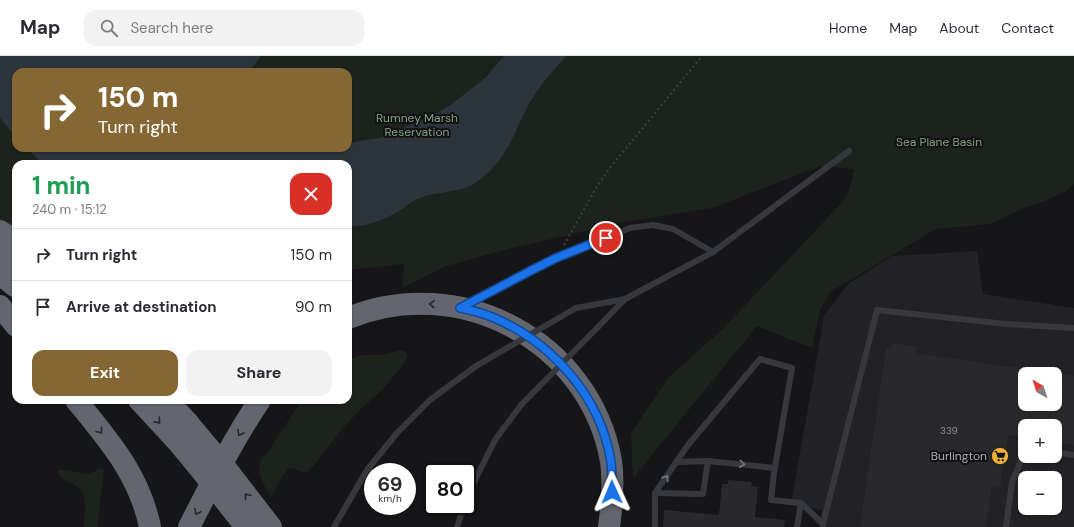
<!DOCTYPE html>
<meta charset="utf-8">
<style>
body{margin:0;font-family:"DM Sans",sans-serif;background:#f2f2f3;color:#2b2b33;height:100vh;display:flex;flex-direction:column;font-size:15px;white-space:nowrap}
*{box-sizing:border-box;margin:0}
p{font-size:13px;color:#7c7c81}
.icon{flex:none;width:22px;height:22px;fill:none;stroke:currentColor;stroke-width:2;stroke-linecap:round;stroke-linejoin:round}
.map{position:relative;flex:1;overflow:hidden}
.sheet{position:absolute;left:12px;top:104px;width:340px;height:244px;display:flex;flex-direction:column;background:#fff;border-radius:12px;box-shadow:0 1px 3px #0004}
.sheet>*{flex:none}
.top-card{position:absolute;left:12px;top:12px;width:340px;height:84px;border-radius:12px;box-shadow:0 1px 3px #0004;background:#856733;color:#fff;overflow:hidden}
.needle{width:26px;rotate:321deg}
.fabs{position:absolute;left:1018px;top:311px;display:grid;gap:8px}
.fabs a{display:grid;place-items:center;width:44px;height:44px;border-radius:8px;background:#fff;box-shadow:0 1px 3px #0004;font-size:20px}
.speed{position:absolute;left:364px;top:407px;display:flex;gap:8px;font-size:20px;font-weight:700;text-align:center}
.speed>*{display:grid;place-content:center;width:52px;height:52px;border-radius:50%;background:#fff;box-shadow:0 1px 3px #0004;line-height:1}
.speed small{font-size:10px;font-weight:400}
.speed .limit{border:2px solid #111;border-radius:6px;background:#fff;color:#111}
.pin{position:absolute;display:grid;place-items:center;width:34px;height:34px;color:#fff;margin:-17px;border:2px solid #fff;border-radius:50%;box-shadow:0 1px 4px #0007}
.me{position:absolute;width:44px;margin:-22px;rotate:359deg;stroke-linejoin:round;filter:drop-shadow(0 0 3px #0008)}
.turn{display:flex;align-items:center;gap:14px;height:84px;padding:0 20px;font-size:18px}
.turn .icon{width:52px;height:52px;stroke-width:2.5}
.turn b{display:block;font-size:28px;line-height:34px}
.round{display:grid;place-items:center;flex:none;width:42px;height:42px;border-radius:12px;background:#f2f2f3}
.headline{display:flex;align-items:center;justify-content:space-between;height:68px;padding:0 20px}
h1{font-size:24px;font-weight:700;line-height:30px;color:#1e9e55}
.action{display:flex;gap:8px;margin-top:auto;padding:8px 20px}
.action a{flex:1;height:46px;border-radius:12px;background:#856733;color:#fff;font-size:16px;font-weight:700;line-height:46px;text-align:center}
.action a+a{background:#f2f2f3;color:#2b2b33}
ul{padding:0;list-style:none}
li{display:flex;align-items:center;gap:12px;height:52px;padding:0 20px;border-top:1px solid #e1e1e2}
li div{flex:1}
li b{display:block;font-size:15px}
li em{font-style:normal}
header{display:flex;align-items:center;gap:24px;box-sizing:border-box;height:56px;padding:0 20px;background:#fff;border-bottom:1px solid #e1e1e2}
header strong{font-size:19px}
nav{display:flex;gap:22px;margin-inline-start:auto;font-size:14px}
.search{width:280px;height:36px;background:#f2f2f3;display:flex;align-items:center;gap:10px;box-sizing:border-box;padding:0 14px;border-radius:12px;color:#7c7c81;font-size:15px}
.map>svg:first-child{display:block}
.built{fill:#222225;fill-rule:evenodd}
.green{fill:#1c231d;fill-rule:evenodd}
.water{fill:#2c353c}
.building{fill:#29292c}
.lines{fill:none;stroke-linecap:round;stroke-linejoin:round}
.path{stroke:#3d3f44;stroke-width:2;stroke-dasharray:2 3;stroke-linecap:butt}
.lane{stroke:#37383d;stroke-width:6}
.highway{stroke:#63666e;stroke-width:22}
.lane-bridge{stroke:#37383d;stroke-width:6}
.highway-bridge{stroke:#63666e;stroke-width:22}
.oneway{stroke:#26262a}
.oneway2{stroke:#757881}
.route-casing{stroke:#114b97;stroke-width:10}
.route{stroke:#1a73e8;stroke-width:7}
.labels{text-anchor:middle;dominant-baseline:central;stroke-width:4;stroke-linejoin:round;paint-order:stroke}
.number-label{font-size:10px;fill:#888b94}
.park-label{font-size:12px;fill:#7fa381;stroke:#111113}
.poi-label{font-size:12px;fill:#a8adb8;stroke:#111113;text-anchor:end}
</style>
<header>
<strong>Map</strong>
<div class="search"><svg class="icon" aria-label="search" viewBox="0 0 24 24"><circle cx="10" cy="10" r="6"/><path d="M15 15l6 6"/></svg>Search here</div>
<nav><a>Home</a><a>Map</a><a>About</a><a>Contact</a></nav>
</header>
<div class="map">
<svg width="1074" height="471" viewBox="0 0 1074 471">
<rect width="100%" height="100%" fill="#161618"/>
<path class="built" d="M977 195 983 238 1074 252V471H819L822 454 791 449 824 260 848 228 892 200ZM1025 318H1055V348H1025ZM1025 370H1055V400H1025ZM1025 422H1055V452H1025Z"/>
<g class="green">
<path d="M0 0H1074V128L1066 135 1058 139 1040 147 1029 150 990 168 936 173 830 236 820 254 812 292 757 270 633 422 631 377 669 321 723 273 846 142 855 113 821 110 712 152 625 166 508 193 446 210 402 232 404 208 348 214V108H16V176L0 166ZM16 16H348V92H16Z"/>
<path d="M398 294 406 296 408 301 401 311 394 320 383 333 361 353 342 373 316 407 306 417 291 412 288 413 283 419 271 441 265 431 262 424 259 414 261 404 267 397 294 356 303 344H348V305C353 302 358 299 363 299 375 299 387 300 398 294Z"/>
<path d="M99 413 104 414 97 471H84C84 460 87 446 83 436 77 426 59 426 58 414 62 414 67 414 71 415 83 417 87 420 99 413Z"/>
</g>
<g class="water">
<path d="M0 0H261L249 16H16V81L0 62Z"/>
<path d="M504 0H566C555 13 543 25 534 40 526 51 522 63 516 75 507 95 494 115 475 127 458 138 433 135 415 144 411 146 408 149 405 151 389 162 367 172 348 170V108H43L27 92H348V87L372 83 380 82 437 57 452 48 485 22Z"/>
</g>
<g class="building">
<path d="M892 287 917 291 916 297 1025 313V348H1055V317L1074 320V389L1055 386V370H1025V381L1008 379 1000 432 992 431 986 471H860L886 292 891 293Z"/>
<path d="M728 424 752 426 751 430 758 431 755 461 785 464 784 471H663L664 454 719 459 722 428H728Z"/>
</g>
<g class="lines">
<path class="path" d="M564 189 596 132 609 113 702 0"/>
<g class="lane">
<path d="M467 248 532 214 556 202 630 172 653 169 673 173 713 196"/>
<path d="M576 252 625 243 713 196 849 95"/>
<path d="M598 271 625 243"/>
<path d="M1055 396 1074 399"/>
<path d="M676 406 708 405 775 412"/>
<path d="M655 437 703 438 708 405"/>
<path d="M467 442 478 418 495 384 521 349"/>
<path d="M823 468 877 254 1006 268 1074 272"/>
<path d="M334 471 367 414 397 377 430 344 476 310"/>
<path d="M457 471 464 450"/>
<path d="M655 471V437L688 389 760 303 792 312 774 417 771 444 801 447 823 468V471"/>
<path d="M797 471 801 447"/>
<path d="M1006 471 1012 426 1021 405 1028 400"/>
</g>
<g class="highway">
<path d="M0 175 16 185"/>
<path d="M0 194 16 206"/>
<path d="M0 218 16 231"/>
<path d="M0 250 16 270"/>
<path d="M348 262C459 216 590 285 611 405 614 426 612 449 609 471"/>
<path d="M76 344C109 385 139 418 150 471"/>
<path d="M139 344 177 385"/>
<path d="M167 344 188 367"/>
<path d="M189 471C211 428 233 384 260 344"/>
</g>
<g class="lane-bridge">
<path d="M476 310 576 252"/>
<path d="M521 349 598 271"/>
</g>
<g class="highway-bridge">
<path d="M188 367 224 410 271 471"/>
<path d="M177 385 201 414 246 471"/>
</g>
</g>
<defs><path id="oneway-chevron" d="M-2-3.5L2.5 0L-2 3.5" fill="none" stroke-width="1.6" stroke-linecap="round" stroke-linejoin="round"/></defs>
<g class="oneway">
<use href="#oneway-chevron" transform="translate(432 248) rotate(-176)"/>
<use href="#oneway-chevron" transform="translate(158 365) rotate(48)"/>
<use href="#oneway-chevron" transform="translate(100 375) rotate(52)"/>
<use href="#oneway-chevron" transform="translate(240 377) rotate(120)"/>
<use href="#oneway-chevron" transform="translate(247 440) rotate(-127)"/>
<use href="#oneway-chevron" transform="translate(197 456) rotate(117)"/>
</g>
<g class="oneway2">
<use href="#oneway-chevron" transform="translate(742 408) rotate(6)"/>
<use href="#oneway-chevron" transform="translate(666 422) rotate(-56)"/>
</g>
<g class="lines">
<defs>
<path id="route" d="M606 182 556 202 532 214 460 252C471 254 482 257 492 261 552 286 601 341 611 406 612 416 612 426 612 436"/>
</defs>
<use href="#route" class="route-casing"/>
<use href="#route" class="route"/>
</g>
<defs>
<symbol id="supermarket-disc" viewBox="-11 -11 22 22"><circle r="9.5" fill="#f2b134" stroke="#111113"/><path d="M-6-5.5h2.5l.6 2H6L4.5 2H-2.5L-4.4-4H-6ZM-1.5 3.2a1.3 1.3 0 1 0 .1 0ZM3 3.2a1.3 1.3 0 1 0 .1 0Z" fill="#111"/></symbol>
</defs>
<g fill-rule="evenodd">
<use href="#supermarket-disc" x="990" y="390" width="20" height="20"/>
</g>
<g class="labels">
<g class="number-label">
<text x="949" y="374">339</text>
</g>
<g class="park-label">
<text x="417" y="62">Rumney Marsh<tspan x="417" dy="14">Reservation</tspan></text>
<text x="939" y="86">Sea Plane Basin</text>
</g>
<g class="poi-label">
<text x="987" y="400">Burlington</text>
</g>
</g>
</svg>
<div class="fabs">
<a><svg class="needle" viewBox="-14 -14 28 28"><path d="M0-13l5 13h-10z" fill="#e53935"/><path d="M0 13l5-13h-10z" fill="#7c7c81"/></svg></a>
<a>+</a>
<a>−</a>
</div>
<div class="speed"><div>69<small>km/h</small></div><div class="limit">80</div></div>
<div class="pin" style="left:606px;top:182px;background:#d93025"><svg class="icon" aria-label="arrive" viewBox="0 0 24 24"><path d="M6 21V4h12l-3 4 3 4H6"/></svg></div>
<svg class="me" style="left:612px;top:436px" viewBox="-20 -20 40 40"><path d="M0-17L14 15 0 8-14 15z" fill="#1a73e8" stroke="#fff" stroke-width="4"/></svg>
<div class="top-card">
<div class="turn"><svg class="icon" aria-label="right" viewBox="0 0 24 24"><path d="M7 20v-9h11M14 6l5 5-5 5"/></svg><div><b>150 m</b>Turn right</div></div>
</div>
<section class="sheet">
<div class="headline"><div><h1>1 min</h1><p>240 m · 15:12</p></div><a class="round" style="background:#d93025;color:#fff"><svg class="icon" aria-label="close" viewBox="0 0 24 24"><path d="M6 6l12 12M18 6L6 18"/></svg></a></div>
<ul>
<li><svg class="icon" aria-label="right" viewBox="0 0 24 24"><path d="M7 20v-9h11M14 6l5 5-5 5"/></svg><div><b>Turn right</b></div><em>150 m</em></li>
<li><svg class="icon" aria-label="arrive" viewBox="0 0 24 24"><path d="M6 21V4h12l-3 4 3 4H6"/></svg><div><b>Arrive at destination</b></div><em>90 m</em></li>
</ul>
<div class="action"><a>Exit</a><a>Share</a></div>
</section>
</div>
